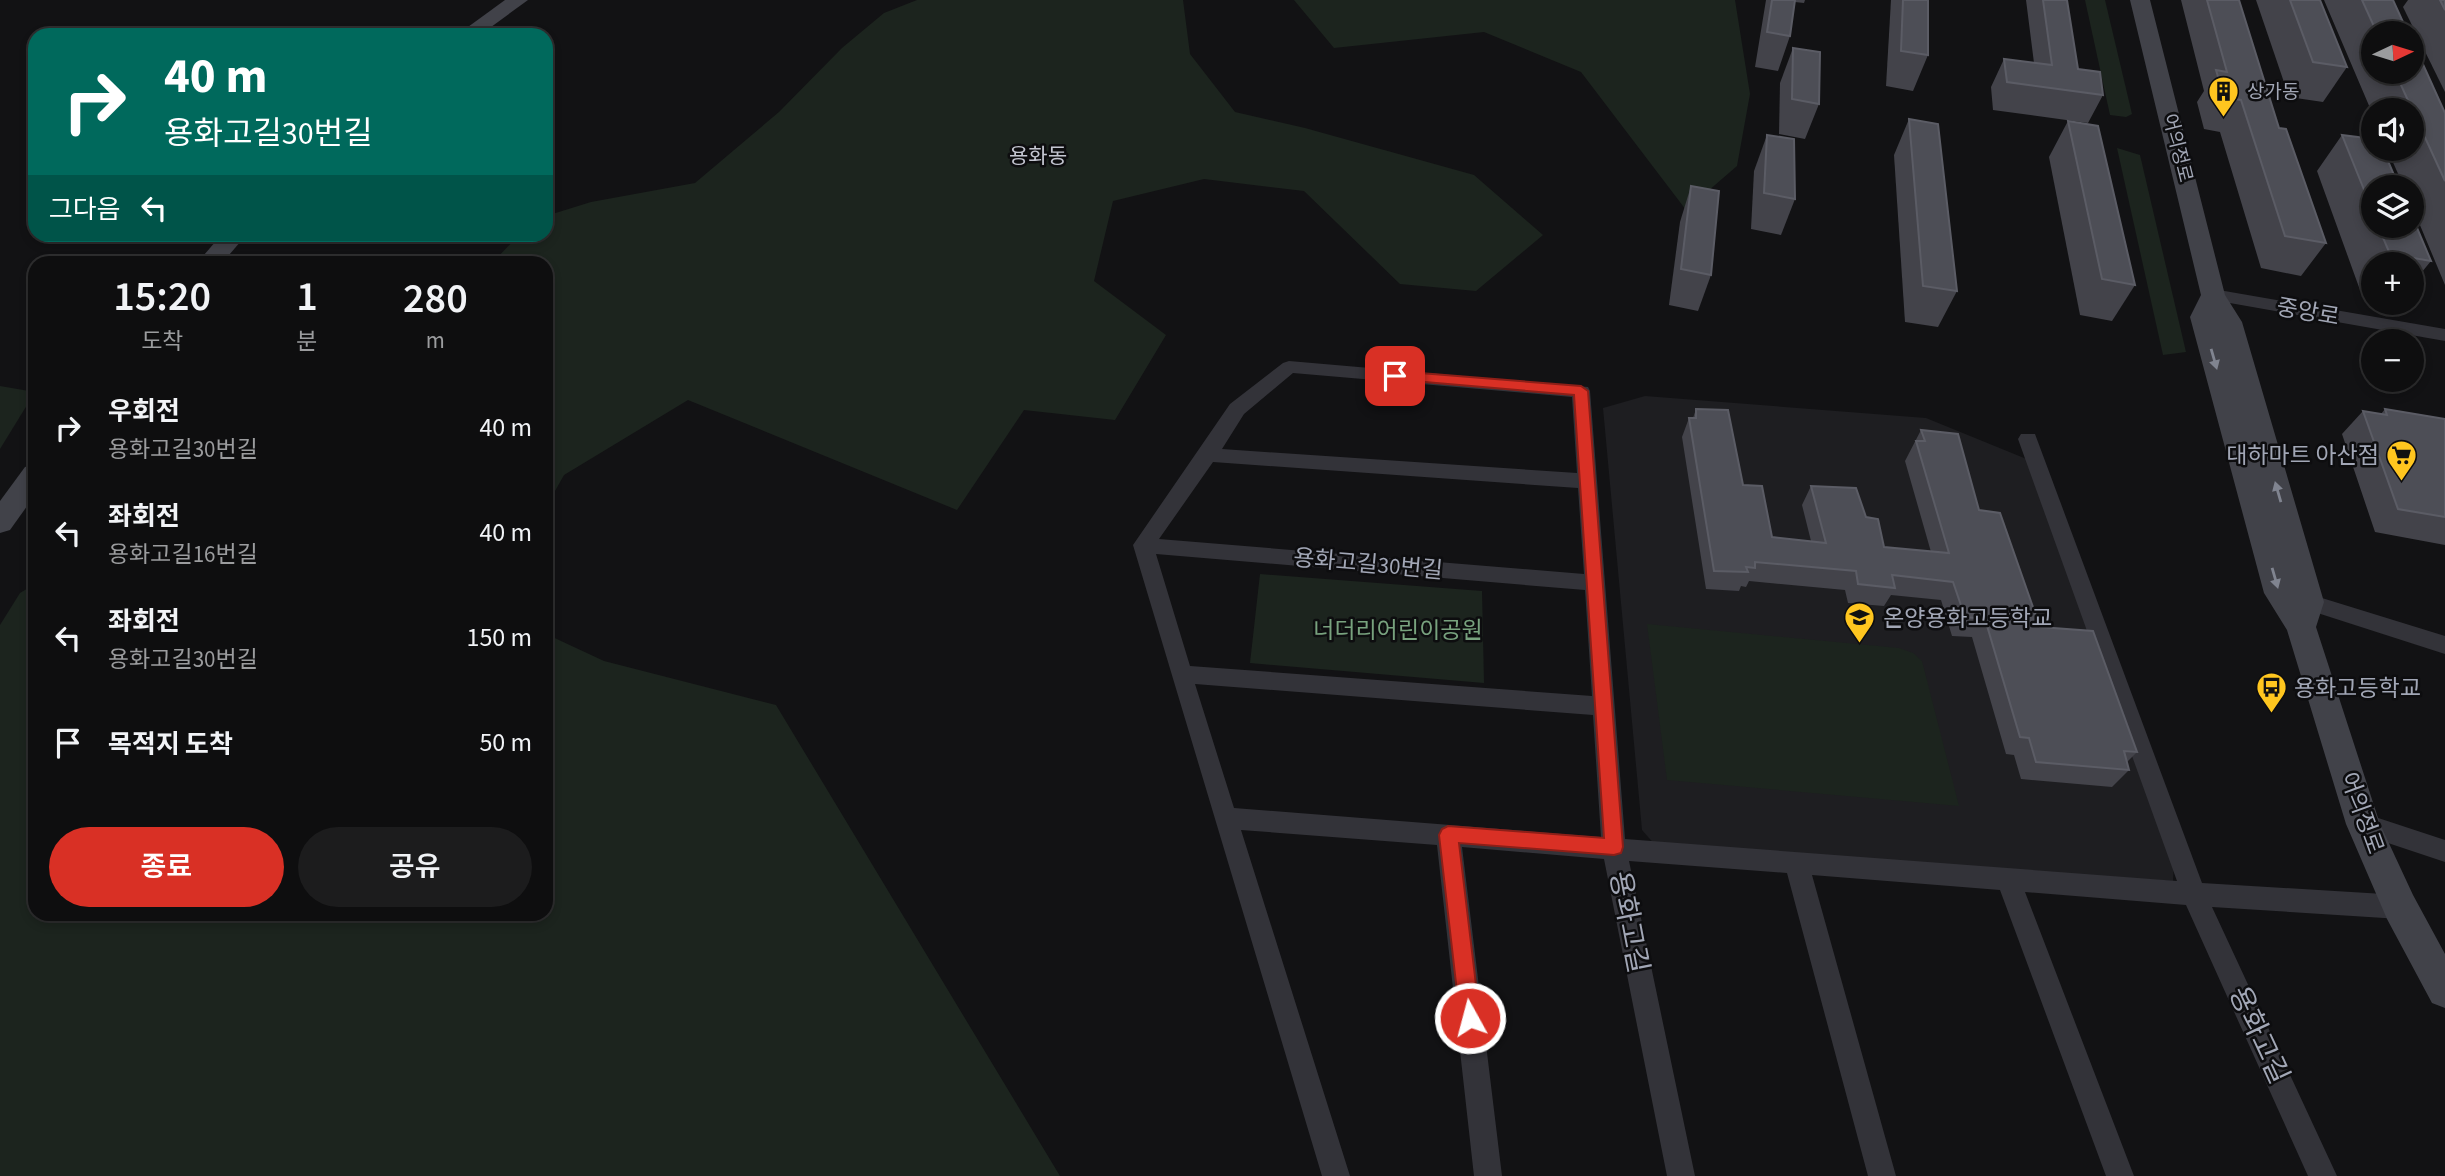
<!DOCTYPE html>
<html lang="ko">
<meta charset="utf-8">
<style>
body{margin:0;font-family:"Source Sans 3","Noto Sans KR",sans-serif;background:#1c1c1d;color:#f1f3f6;height:100vh;display:flex;flex-direction:column;font-size:26px;white-space:nowrap}
*{box-sizing:border-box;margin:0}
p{font-size:23px;color:#9b9c9e}
.icon{flex:none;width:38px;height:38px;fill:none;stroke:currentColor;stroke-width:2;stroke-linecap:round;stroke-linejoin:round}
.map{position:relative;flex:1;overflow:hidden}
.details{position:absolute;left:28px;top:256px;width:525px;height:665px;display:flex;flex-direction:column;background:#0e0e0f;border-radius:21px;box-shadow:0 4px 10px #0003,0 0 0 2px #2e2e2f}
.details>*{flex:none}
.hud{position:absolute;left:28px;top:28px;width:525px;height:214px;border-radius:21px;box-shadow:0 4px 10px #0003,0 0 0 2px #2e2e2f;background:#00695c;color:#fff;overflow:hidden}
.needle{width:46px;rotate:86deg}
.fabs{position:absolute;left:2361px;top:21px;display:grid;gap:14px}
.fabs a{display:grid;place-items:center;width:63px;height:63px;border-radius:50%;background:#0e0e0f;box-shadow:0 4px 10px #0003,0 0 0 2px #2e2e2f;font-size:35px}
.pin{position:absolute;display:grid;place-items:center;width:60px;height:60px;color:#fff;margin:-30px;border-radius:14px;box-shadow:0 4px 10px #0006}
.me{position:absolute;width:77px;margin:-38px;rotate:353deg;stroke-linejoin:round;filter:drop-shadow(0 0 5px #0008)}
.turn{display:flex;align-items:center;gap:24px;height:147px;padding:0 21px;font-size:32px}
.turn .icon{width:91px;height:91px;stroke-width:2.5}
.turn b{display:block;font-size:49px;line-height:60px}
.then{display:flex;align-items:center;height:66px;padding:0 21px;background:#0003;gap:14px;font-size:26px}
.eta{display:flex;justify-content:space-evenly;align-items:center;height:119px;text-align:center}
.eta b{font-size:42px;font-weight:600;line-height:49px}
.button{display:flex;gap:14px;margin-top:auto;padding:14px 21px}
.button a{flex:1;height:80px;border-radius:42px;background:#d93025;color:#fff;font-size:28px;font-weight:600;line-height:80px;text-align:center}
.button a+a{background:#1c1c1d;color:#f1f3f6}
ul{padding:0;list-style:none}
li{display:flex;align-items:center;gap:21px;height:105px;padding:0 21px}
li div{flex:1}
li b{display:block;font-size:26px}
li em{font-style:normal}
.map>svg:first-child{display:block}
.built{fill:#1e1e21}
.green{fill:#1c241e}
.lines{fill:none;stroke-linecap:round;stroke-linejoin:round}
.street{fill:#333339;fill-rule:evenodd}
.secondary{fill:#414249;fill-rule:evenodd}
.wall{fill:#43434a}
.building{fill:#4d4e56;stroke:#5b5c65;stroke-width:2}
.oneway{fill:#808490}
.route{fill:#d93025;stroke:#8d1f18;stroke-width:2}
.labels{text-anchor:middle;dominant-baseline:central;stroke-width:5;stroke-linejoin:round;paint-order:stroke}
.far-poi-label{font-size:19px;fill:#a2a7b6;stroke:#0d0d0f;text-anchor:start}
.far-street-label{font-size:19px;fill:#a2a7b6;stroke:#0d0d0f}
.far-quarter-label{font-size:21px;fill:#c4c6d1;stroke:#0d0d0f}
.street-label{font-size:23px;fill:#a2a7b6;stroke:#0d0d0f}
.poi-label{font-size:23px;fill:#a2a7b6;stroke:#0d0d0f;text-anchor:start}
.park-label{font-size:23px;fill:#78a27e;stroke:#0d0d0f}
.near-street-label{font-size:28px;fill:#a2a7b6;stroke:#0d0d0f}
</style>
<div class="map">
<svg width="2445" height="1176" viewBox="0 0 2445 1176">
<rect width="100%" height="100%" fill="#121214"/>
<path class="built" d="M1645 396 1926 418 2029 460 2174 861 2173 881 1656 846 1642 830 1603 408Z"/>
<g class="green">
<path d="M917 0H1183L1190 54 1235 112 1305 128 1474 175 1543 235 1476 291 1400 284 1304 191 1204 179 1113 201 1094 281 1166 335 1115 420 1024 410 957 510 688 400 564 475 546 507V262H493L519 235 546 234V216L591 202 695 183 779 112 842 48 884 13Z"/>
<path d="M1294 0H1735L1750 94 1737 166 1686 210 1581 72 1484 32 1334 48Z"/>
<path d="M2085 0H2105L2132 114 2126 117 2110 115Z"/>
<path d="M2117 148 2140 155 2186 352 2163 355Z"/>
<path d="M0 386 35 392 0 449Z"/>
<path d="M1260 574 1482 591 1484 683 1250 663Z"/>
<path d="M35 584V914H546V634L604 661 776 705 1060 1176H0V625L20 593Z"/>
<path d="M1647 624 1899 648 1913 653 1922 661 1959 806 1667 780Z"/>
</g>
<g class="lines">
<g class="street">
<path d="M2213 289 2445 329V341L2207 299 2204 295 2207 291Z"/>
<path d="M1289 361 1588 387 1590 391 1625 839 2177 881 2018 439 2021 434H2035L2202 883 2400 895 2409 899 2412 907 2409 915 2400 919 2212 907 2337 1176H2308L2186 905 2025 892 2134 1176H2106L2000 890 1812 875 1896 1176H1868L1787 873 1629 861 1695 1176H1667L1604 859 1462 847 1502 1176H1474L1437 845 1241 830 1350 1176H1322L1133 545 1230 404 1283 363ZM1293 373 1572 397 1577 473 1222 449 1244 414ZM1213 462 1578 488 1584 574 1159 539ZM1156 554 1585 590 1592 696 1190 666ZM1195 684 1593 715 1601 837 1234 808Z"/>
<path d="M2309 594 2445 636V654L2302 608 2298 602 2302 596Z"/>
<path d="M2363 813 2445 840V862L2355 832 2351 824 2355 816Z"/>
</g>
<g class="secondary">
<path d="M505 0H528L480 35H457Z"/>
<path d="M2130 0H2150L2225 295 2242 322 2324 602 2316 627 2380 824 2413 895 2445 954V1008L2432 1003 2387 919 2346 824 2287 630 2264 593 2190 317 2201 295Z"/>
<path d="M222 234H247L223 262H198Z"/>
<path d="M35 464V495L10 530 0 533V501L25 467Z"/>
</g>
</g>
<g class="wall">
<path d="M1766 0H1805L1804 3 1795 2 1790 36 1778 71 1755 67Z"/>
<path d="M1891 0H1928V55L1913 91 1886 86Z"/>
<path d="M2026 0H2067L2078 69 2103 95 2088 123 1993 110 1991 87 2004 59 2034 63Z"/>
<path d="M2181 0H2239L2279 128 2326 243 2301 276 2261 268 2220 132 2204 129 2197 102 2204 91Z"/>
<path d="M2256 0H2320L2347 67 2323 102 2289 97Z"/>
<path d="M2324 0H2393L2408 33H2373V72H2412L2445 113V285L2412 206V187H2404L2387 149H2412V110H2373V115Z"/>
<path d="M2408 0H2445V92L2403 7Z"/>
<path d="M1793 48 1819 104 1805 139 1779 134 1780 83Z"/>
<path d="M1909 119 1957 291 1938 327 1905 322 1894 155Z"/>
<path d="M2068 121 2135 285 2112 321 2080 315 2049 157Z"/>
<path d="M1767 135 1795 199 1781 235 1751 229 1754 171Z"/>
<path d="M2342 135 2373 187V226H2412L2431 261 2412 284V264H2373V292L2360 290 2317 171Z"/>
<path d="M1691 186 1711 275 1698 311 1669 305 1680 222Z"/>
<path d="M1696 409 1743 485 1772 537 1811 541 1802 505 1811 486 1866 517 1884 547 1931 552 1905 461 1921 430 1979 510 2040 627 2137 752 2127 762 2129 770 2112 787 2021 779 2014 755 2006 754 1972 637 1952 636 1941 600 1891 595 1884 606 1848 603 1845 590 1749 581 1746 587 1741 586 1739 591 1706 589 1682 437 1689 418H1693Z"/>
<path d="M2385 409 2445 420V545L2375 532 2342 434 2363 411 2381 414Z"/>
</g>
<g class="building">
<path d="M1772 0H1795L1790 36 1767 32Z"/>
<path d="M1903 0H1928V55L1901 51Z"/>
<path d="M2043 0H2067L2078 69 2100 72 2103 95 2007 82 2004 59 2052 65Z"/>
<path d="M2207 0H2239L2279 128 2286 129 2326 243 2285 236 2241 100 2224 97 2216 70 2227 72Z"/>
<path d="M2290 0H2320L2347 67 2313 62Z"/>
<path d="M2362 0H2393L2408 33H2377Z"/>
<path d="M2440 0H2445V10Z"/>
<path d="M2412 40 2445 113V181L2395 72H2412Z"/>
<path d="M1793 48 1820 52 1819 104 1792 99Z"/>
<path d="M1909 119 1938 124 1957 291 1923 286Z"/>
<path d="M2068 121 2098 126 2135 285 2102 279Z"/>
<path d="M1767 135 1794 139 1795 199 1764 193Z"/>
<path d="M2342 135 2373 139V149H2383L2399 187H2373V212Z"/>
<path d="M1691 186 1719 191 1711 275 1681 269Z"/>
<path d="M2412 216 2431 261 2390 254 2378 226H2412Z"/>
<path d="M1696 409 1728 410 1743 485 1762 486 1772 537 1826 543 1811 486 1856 488 1866 517 1878 519 1884 547 1949 553 1916 441H1925L1921 430 1958 434 1979 510 2000 513 2040 627 2093 631 2137 752 2124 751 2129 770 2036 762 2029 738 2020 737 1985 619 1965 617 1953 582 1892 575 1895 588 1858 584 1856 571 1755 562V568L1746 567 1748 572 1714 571 1689 418H1696Z"/>
<path d="M2385 409 2445 419V517L2398 509 2363 411 2387 415Z"/>
</g>
<defs><path id="oneway-solid" d="M-6-.8H1V-3.2L6.5 0L1 3.2V.8H-6Z" transform="scale(1.75)"/></defs>
<g class="oneway">
<use href="#oneway-solid" transform="translate(2214 359) rotate(74)"/>
<use href="#oneway-solid" transform="translate(2278 492) rotate(-106)"/>
<use href="#oneway-solid" transform="translate(2275 578) rotate(74)"/>
</g>
<path class="route" d="M1395 371 1581 386 1588 391 1623 847 1621 853 1614 855 1459 843 1480 1018 1477 1025 1470 1028 1463 1025 1460 1018 1439 835 1442 829 1448 826 1604 838 1574 395 1390 379V372Z"/>
<defs>
<symbol id="building-pin" viewBox="-11 -11 22 30"><path d="M0 17L-7.5 6A9.5 9.5 0 1 1 7.5 6Z" fill="#ffc61f" stroke="#0d0d0f"/><path d="M-4-6H4V6H1V3H-1V6H-4ZM-2.5-4.3h1.7v1.8h-1.7ZM.8-4.3h1.7v1.8H.8ZM-2.5-1h1.7V.8h-1.7ZM.8-1h1.7V.8H.8Z" fill="#111"/></symbol>
<symbol id="supermarket-pin" viewBox="-11 -11 22 30"><path d="M0 17L-7.5 6A9.5 9.5 0 1 1 7.5 6Z" fill="#ffc61f" stroke="#0d0d0f"/><path d="M-6-5.5h2.5l.6 2H6L4.5 2H-2.5L-4.4-4H-6ZM-1.5 3.2a1.3 1.3 0 1 0 .1 0ZM3 3.2a1.3 1.3 0 1 0 .1 0Z" fill="#111"/></symbol>
<symbol id="school-pin" viewBox="-11 -11 22 30"><path d="M0 17L-7.5 6A9.5 9.5 0 1 1 7.5 6Z" fill="#ffc61f" stroke="#0d0d0f"/><path d="M0-5L7-2L0 1L-7-2ZM-4 1L0 2.5L4 1V4Q0 6-4 4Z" fill="#111"/></symbol>
<symbol id="bus-pin" viewBox="-11 -11 22 30"><path d="M0 17L-7.5 6A9.5 9.5 0 1 1 7.5 6Z" fill="#ffc61f" stroke="#0d0d0f"/><path d="M-5-6H5V4H4V6H2V4H-2V6H-4V4H-5ZM-3.5-4V0h7V-4ZM-3.5 1.2v1.5H-2V1.2ZM2 1.2v1.5H3.5V1.2Z" fill="#111"/></symbol>
</defs>
<g fill-rule="evenodd">
<use href="#building-pin" x="2206" y="74" width="35" height="47"/>
<use href="#supermarket-pin" x="2384" y="438" width="35" height="47"/>
<use href="#school-pin" x="1842" y="600" width="35" height="47"/>
<use href="#bus-pin" x="2254" y="670" width="35" height="47"/>
</g>
<g class="labels">
<g class="far-poi-label">
<text x="2247" y="92">상가동</text>
</g>
<g class="far-street-label">
<text transform="translate(2177 148) rotate(76)">어의정로</text>
</g>
<g class="far-quarter-label">
<text x="1038" y="156">용화동</text>
</g>
<g class="street-label">
<text transform="translate(2308 312) rotate(10)">중앙로</text>
<text transform="translate(1368 564) rotate(5)">용화고길30번길</text>
<text transform="translate(2362 813) rotate(70)">어의정로</text>
</g>
<g class="poi-label">
<text x="2379" y="455" text-anchor="end">대하마트 아산점</text>
<text x="1883" y="618">온양용화고등학교</text>
<text x="2294" y="688">용화고등학교</text>
</g>
<g class="park-label">
<text x="1398" y="630">너더리어린이공원</text>
</g>
<g class="near-street-label">
<text transform="translate(1629 922) rotate(79)">용화고길</text>
<text transform="translate(2259 1035) rotate(65)">용화고길</text>
</g>
</g>
</svg>
<div class="fabs">
<a><svg class="needle" viewBox="-14 -14 28 28"><path d="M0-13l5 13h-10z" fill="#e53935"/><path d="M0 13l5-13h-10z" fill="#9b9c9e"/></svg></a>
<a><svg class="icon" aria-label="sound" viewBox="0 0 24 24"><path d="M4 9h4l5-4v14l-5-4H4zM17 9q2 3 0 6"/></svg></a>
<a><svg class="icon" aria-label="layers" viewBox="0 0 24 24"><path d="M12 4l9 5-9 5-9-5zM3 14l9 5 9-5"/></svg></a>
<a>+</a>
<a>−</a>
</div>
<div class="pin" style="left:1395px;top:376px;background:#d93025"><svg class="icon" aria-label="arrive" viewBox="0 0 24 24"><path d="M6 21V4h12l-3 4 3 4H6"/></svg></div>
<svg class="me" style="left:1470px;top:1018px" viewBox="-20 -20 40 40"><circle r="17" fill="#d93025" stroke="#fff" stroke-width="3"/><path d="M0-11L8 9 0 5-8 9z" fill="#fff"/></svg>
<div class="hud">
<div class="turn"><svg class="icon" aria-label="right" viewBox="0 0 24 24"><path d="M7 20v-9h11M14 6l5 5-5 5"/></svg><div><b>40 m</b>용화고길30번길</div></div>
<div class="then">그다음<svg class="icon" aria-label="left" viewBox="0 0 24 24"><path d="M17 20v-9H6M10 6l-5 5 5 5"/></svg></div>
</div>
<section class="details">
<div class="eta">
<div><b>15:20</b><p>도착</p></div>
<div><b>1</b><p>분</p></div>
<div><b>280</b><p>m</p></div>
</div>
<ul>
<li><svg class="icon" aria-label="right" viewBox="0 0 24 24"><path d="M7 20v-9h11M14 6l5 5-5 5"/></svg><div><b>우회전</b><p>용화고길30번길</p></div><em>40 m</em></li>
<li><svg class="icon" aria-label="left" viewBox="0 0 24 24"><path d="M17 20v-9H6M10 6l-5 5 5 5"/></svg><div><b>좌회전</b><p>용화고길16번길</p></div><em>40 m</em></li>
<li><svg class="icon" aria-label="left" viewBox="0 0 24 24"><path d="M17 20v-9H6M10 6l-5 5 5 5"/></svg><div><b>좌회전</b><p>용화고길30번길</p></div><em>150 m</em></li>
<li><svg class="icon" aria-label="arrive" viewBox="0 0 24 24"><path d="M6 21V4h12l-3 4 3 4H6"/></svg><div><b>목적지 도착</b></div><em>50 m</em></li>
</ul>
<div class="button"><a>종료</a><a>공유</a></div>
</section>
</div>
